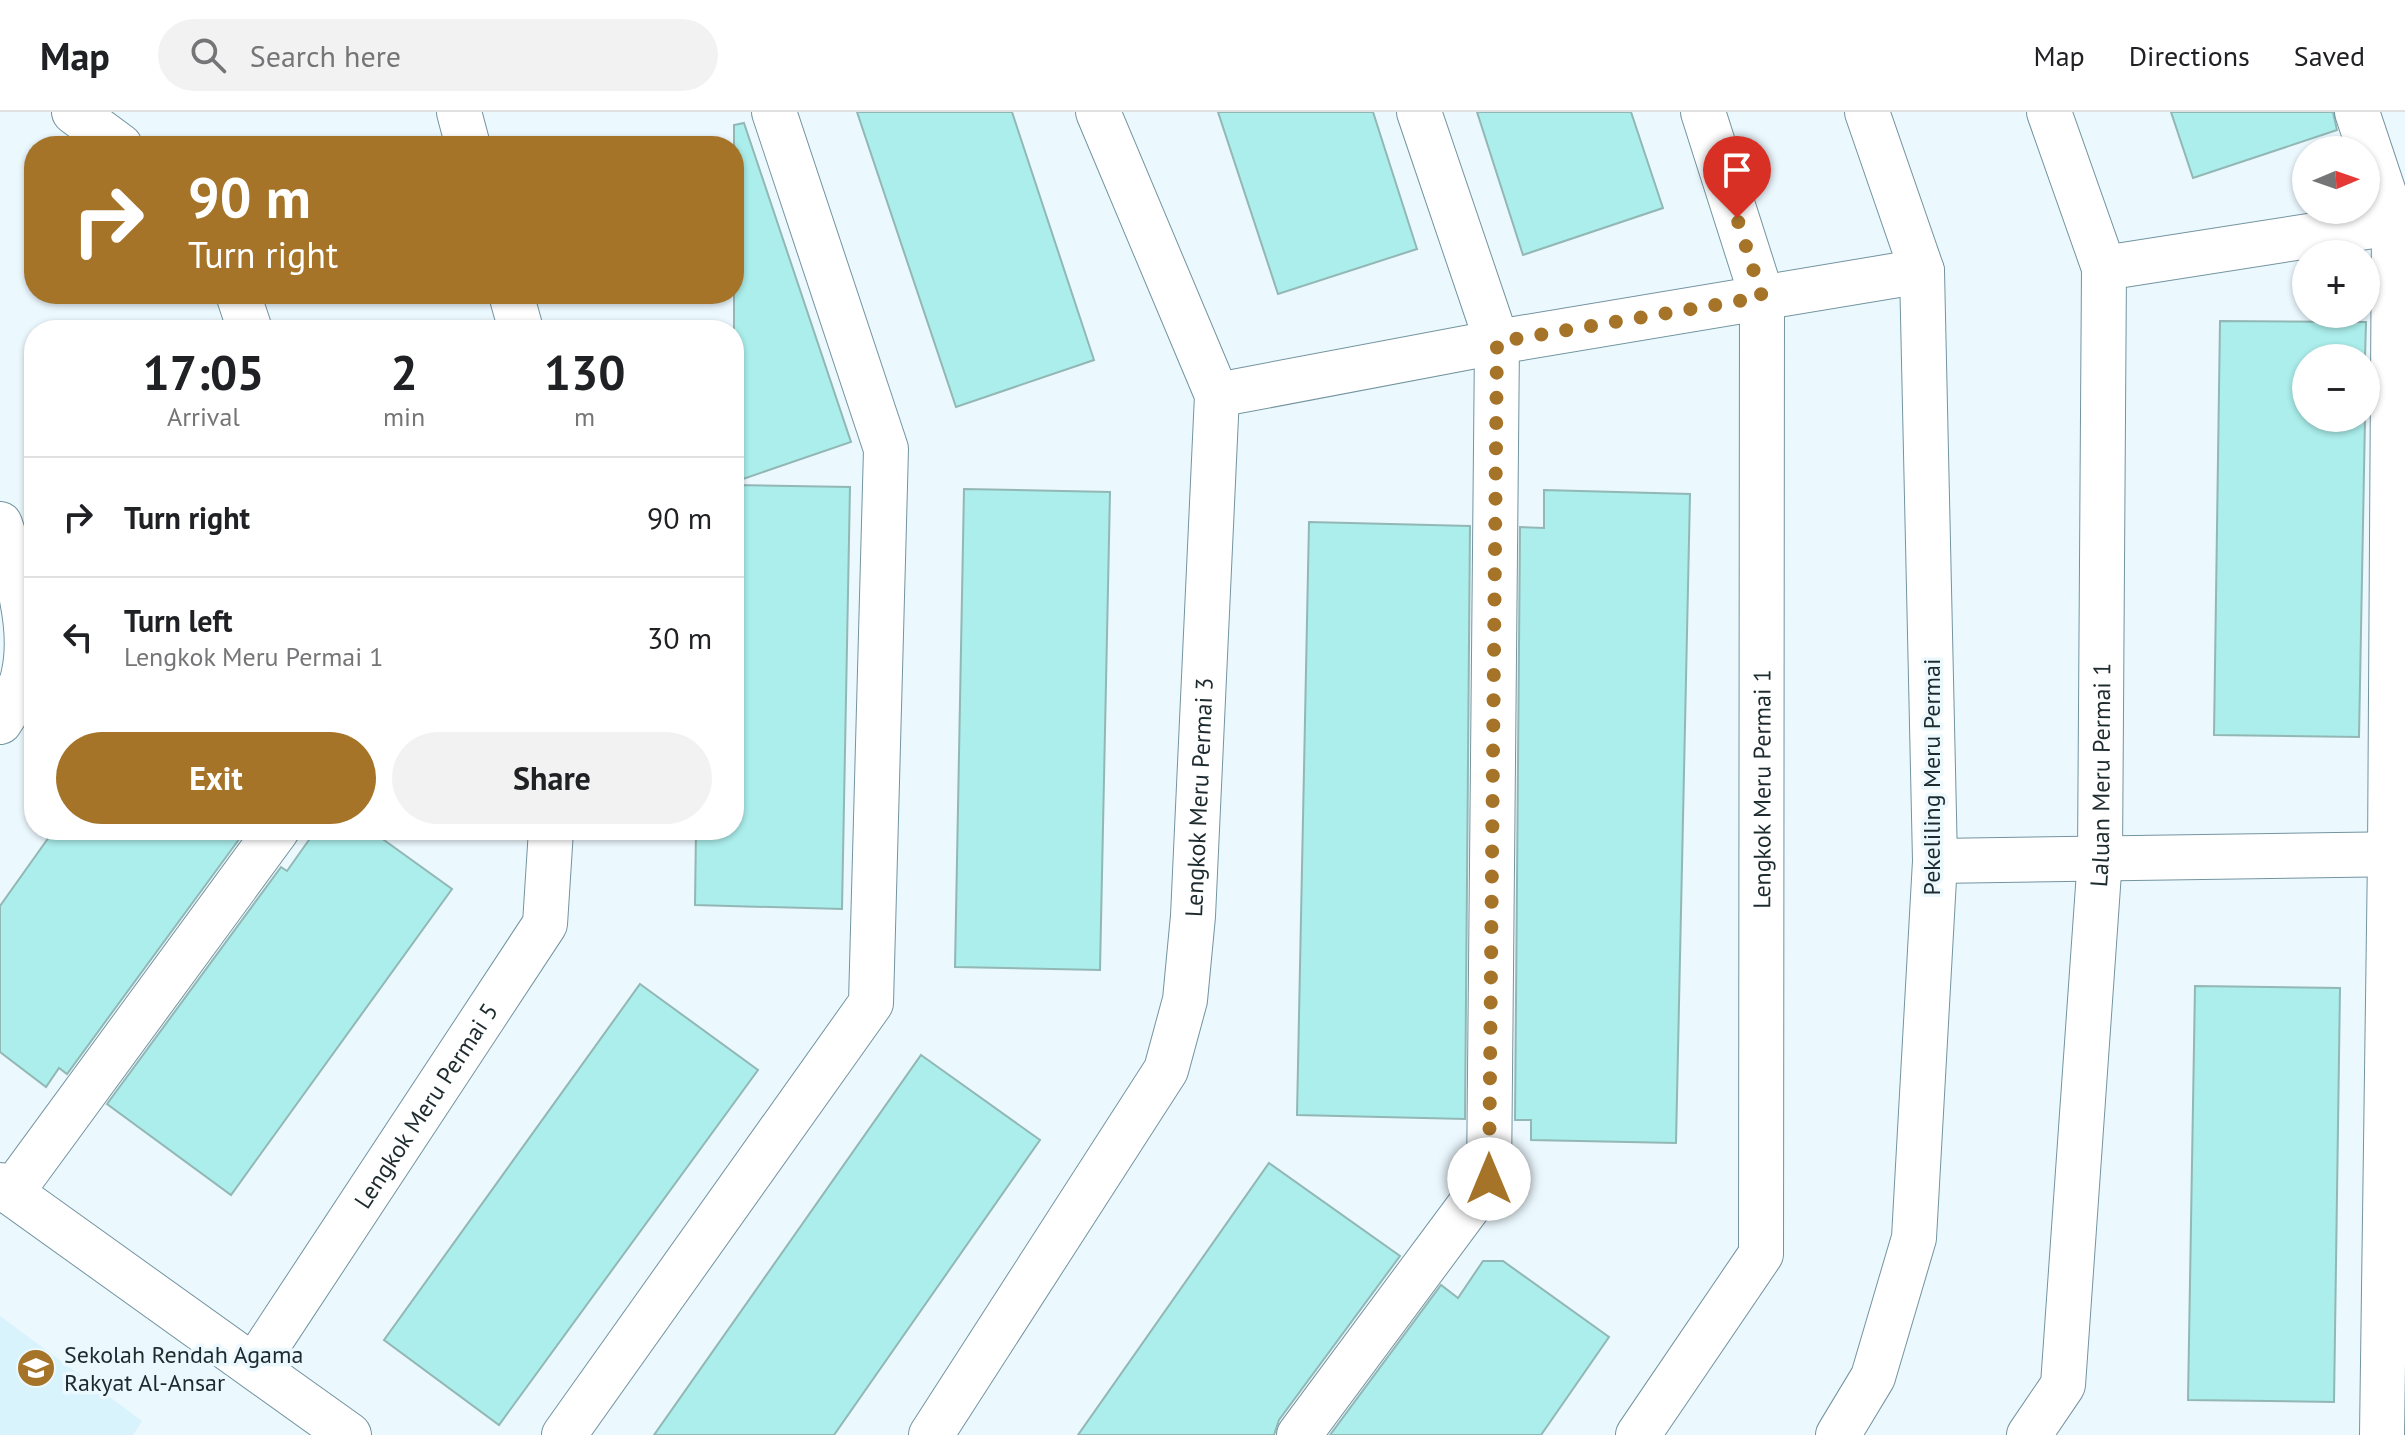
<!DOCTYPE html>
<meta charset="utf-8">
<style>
body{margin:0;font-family:"PT Sans",sans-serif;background:#f2f2f2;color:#202124;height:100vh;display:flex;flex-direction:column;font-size:30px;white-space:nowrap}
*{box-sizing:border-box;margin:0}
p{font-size:26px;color:#757577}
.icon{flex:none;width:44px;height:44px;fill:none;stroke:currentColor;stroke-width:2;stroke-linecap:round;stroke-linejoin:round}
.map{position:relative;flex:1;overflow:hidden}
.sheet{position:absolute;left:24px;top:208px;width:720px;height:520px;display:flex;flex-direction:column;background:#fff;border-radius:32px;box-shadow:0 2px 6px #0004}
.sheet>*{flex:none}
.hud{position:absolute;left:24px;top:24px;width:720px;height:168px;border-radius:32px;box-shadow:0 2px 6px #0004;background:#a57429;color:#fff;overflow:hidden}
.needle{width:52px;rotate:88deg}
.fabs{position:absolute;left:2292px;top:24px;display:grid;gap:16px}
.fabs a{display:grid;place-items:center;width:88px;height:88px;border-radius:50%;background:#fff;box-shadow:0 2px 6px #0004;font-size:40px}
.pin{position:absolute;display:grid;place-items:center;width:68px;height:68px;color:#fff;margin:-82px -34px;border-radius:50% 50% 50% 0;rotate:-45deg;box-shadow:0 0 8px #0007}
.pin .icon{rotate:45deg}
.me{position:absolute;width:88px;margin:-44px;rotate:0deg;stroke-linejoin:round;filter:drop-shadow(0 0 6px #0008)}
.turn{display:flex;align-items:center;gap:28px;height:168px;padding:0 32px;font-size:36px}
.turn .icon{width:104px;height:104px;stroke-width:2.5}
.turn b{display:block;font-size:56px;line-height:68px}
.eta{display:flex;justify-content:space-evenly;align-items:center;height:136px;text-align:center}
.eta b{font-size:48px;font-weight:700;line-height:56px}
.cta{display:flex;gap:16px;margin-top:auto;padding:16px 32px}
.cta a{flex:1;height:92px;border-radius:48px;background:#a57429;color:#fff;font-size:32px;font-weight:700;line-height:92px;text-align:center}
.cta a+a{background:#f2f2f2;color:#202124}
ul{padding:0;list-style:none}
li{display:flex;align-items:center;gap:24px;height:120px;padding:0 32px;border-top:2px solid #e0e0e0}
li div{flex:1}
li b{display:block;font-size:30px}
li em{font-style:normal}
header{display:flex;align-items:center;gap:48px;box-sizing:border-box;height:112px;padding:0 40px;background:#fff;border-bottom:2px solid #e0e0e0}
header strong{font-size:38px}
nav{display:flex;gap:44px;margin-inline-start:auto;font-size:28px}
.search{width:560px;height:72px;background:#f2f2f2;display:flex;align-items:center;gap:20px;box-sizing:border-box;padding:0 28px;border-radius:44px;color:#757577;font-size:30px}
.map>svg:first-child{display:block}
.built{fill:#d9f3fc}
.building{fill:#abeeeb;stroke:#92b7b5;stroke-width:2}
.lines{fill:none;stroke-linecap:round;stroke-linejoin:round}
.minor-casing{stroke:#7494a0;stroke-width:46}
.minor{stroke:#fff;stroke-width:44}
.route{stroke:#a57429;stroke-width:14;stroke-dasharray:0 25.2}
.labels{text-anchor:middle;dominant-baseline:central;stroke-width:7;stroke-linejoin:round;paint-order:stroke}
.street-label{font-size:24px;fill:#1d2b2f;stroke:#ebf8fe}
.poi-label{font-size:24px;fill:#1d2b2f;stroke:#ebf8fe;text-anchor:start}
</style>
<header>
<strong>Map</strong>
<div class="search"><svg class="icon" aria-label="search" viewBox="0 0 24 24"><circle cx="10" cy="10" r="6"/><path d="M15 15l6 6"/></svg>Search here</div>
<nav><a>Map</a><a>Directions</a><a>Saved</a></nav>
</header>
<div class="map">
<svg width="2405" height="1323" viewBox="0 0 2405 1323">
<rect width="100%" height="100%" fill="#ebf8fe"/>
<path class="built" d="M0 1204 142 1309 133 1323H0Z"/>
<g class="building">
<path d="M857 0H1012L1094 248 956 295Z"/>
<path d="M1218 0H1373L1417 137 1278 182Z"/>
<path d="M1477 0H1631L1663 96 1523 143Z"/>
<path d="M2171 0H2333L2337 18 2193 66Z"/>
<path d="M744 11 851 330 734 370V13Z"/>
<path d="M2220 209 2366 210 2365 246H2306V306H2365L2359 625 2214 623Z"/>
<path d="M734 373 850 375 842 797 695 793 696 718H734Z"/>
<path d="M964 377 1110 380 1100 858 955 855Z"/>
<path d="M1544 378 1690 382 1676 1031 1531 1028V1008H1515L1520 415 1544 416Z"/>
<path d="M1309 410 1470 414 1465 1007 1297 1003Z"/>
<path d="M54 718H230L240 726 67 962 59 956 46 975 0 940V794Z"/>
<path d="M316 718H370L452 777 231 1083 107 992 281 755 287 759Z"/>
<path d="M640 872 758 958 499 1313 384 1228Z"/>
<path d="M2195 874 2340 876 2334 1290 2188 1288Z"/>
<path d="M921 943 1040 1028 834 1323H654Z"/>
<path d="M1269 1051 1400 1144 1279 1308 1274 1323H1078Z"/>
<path d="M1483 1149H1503L1609 1225 1541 1323H1330L1441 1173 1458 1186Z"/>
</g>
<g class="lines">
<defs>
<g id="minor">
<path d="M74 0 120 34"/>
<path d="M459 0 468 34"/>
<path d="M2357 0 2394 111 2390 743 2382 1323"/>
<path d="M2104 156 2405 109"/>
<path d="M238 182 250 218"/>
<path d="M511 182 521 218"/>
<path d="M1217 283 1497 230 1922 159"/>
<path d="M0 412C16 459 35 515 23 565 19 581 9 596 0 610"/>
<path d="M1935 749 2405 742"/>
<path d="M0 1073 349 1323"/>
<path d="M11 1081 277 718"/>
<path id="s1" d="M254 1254 545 812 551 718"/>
<path d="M564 1323 871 891 886 337 774 0"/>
<path id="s2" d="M931 1323 1166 958 1185 888 1193 804 1217 283 1098 0"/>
<path d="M1299 1323 1489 1067 1497 230 1419 0"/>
<path id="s3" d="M1638 1323 1761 1142 1762 185 1703 0"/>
<path d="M1838 1323 1873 1265 1914 1126 1935 749 1922 159 1867 0"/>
<path id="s4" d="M2029 1323 2063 1273 2100 746 2104 156 2049 0"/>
</g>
</defs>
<use href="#minor" class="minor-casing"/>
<use href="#minor" class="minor"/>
</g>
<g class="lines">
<path class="route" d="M1489 1067 1497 230 1762 185 1737 106"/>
</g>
<defs>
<symbol id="school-disc" viewBox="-11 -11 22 22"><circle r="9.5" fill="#a57429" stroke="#ebf8fe"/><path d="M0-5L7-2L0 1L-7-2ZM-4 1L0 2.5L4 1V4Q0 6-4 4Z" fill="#fff"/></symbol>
</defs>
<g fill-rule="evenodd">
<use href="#school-disc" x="14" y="1234" width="44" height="44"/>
</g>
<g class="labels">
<g class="street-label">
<text stroke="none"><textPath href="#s4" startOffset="672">Laluan Meru Permai 1</textPath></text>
<text transform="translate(1931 665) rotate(-90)">Pekeliling Meru Permai</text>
<text stroke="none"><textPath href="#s3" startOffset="684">Lengkok Meru Permai 1</textPath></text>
<text stroke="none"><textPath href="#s2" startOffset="710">Lengkok Meru Permai 3</textPath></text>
<text stroke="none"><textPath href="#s1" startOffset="312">Lengkok Meru Permai 5</textPath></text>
</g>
<g class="poi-label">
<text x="64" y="1242">Sekolah Rendah Agama<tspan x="64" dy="28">Rakyat Al-Ansar</tspan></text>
</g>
</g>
</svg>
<div class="fabs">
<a><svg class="needle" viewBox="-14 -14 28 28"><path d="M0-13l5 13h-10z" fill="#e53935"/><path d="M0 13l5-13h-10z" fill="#757577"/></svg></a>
<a>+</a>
<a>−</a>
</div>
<div class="pin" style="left:1737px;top:106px;background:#d93025"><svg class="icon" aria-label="arrive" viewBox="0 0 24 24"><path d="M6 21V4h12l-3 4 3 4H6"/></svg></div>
<svg class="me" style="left:1489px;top:1067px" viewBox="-20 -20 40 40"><circle r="19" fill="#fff"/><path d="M0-13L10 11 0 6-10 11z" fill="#a57429"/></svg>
<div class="hud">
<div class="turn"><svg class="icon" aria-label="right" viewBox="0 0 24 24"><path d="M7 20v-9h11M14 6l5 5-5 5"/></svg><div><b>90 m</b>Turn right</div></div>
</div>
<section class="sheet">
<div class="eta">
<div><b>17:05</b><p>Arrival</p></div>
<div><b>2</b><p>min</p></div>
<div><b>130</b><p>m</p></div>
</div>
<ul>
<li><svg class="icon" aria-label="right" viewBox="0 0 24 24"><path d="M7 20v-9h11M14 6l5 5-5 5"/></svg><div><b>Turn right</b></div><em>90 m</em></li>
<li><svg class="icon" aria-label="left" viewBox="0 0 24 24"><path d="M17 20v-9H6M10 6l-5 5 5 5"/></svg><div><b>Turn left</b><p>Lengkok Meru Permai 1</p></div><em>30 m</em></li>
</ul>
<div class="cta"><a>Exit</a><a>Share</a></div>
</section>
</div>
